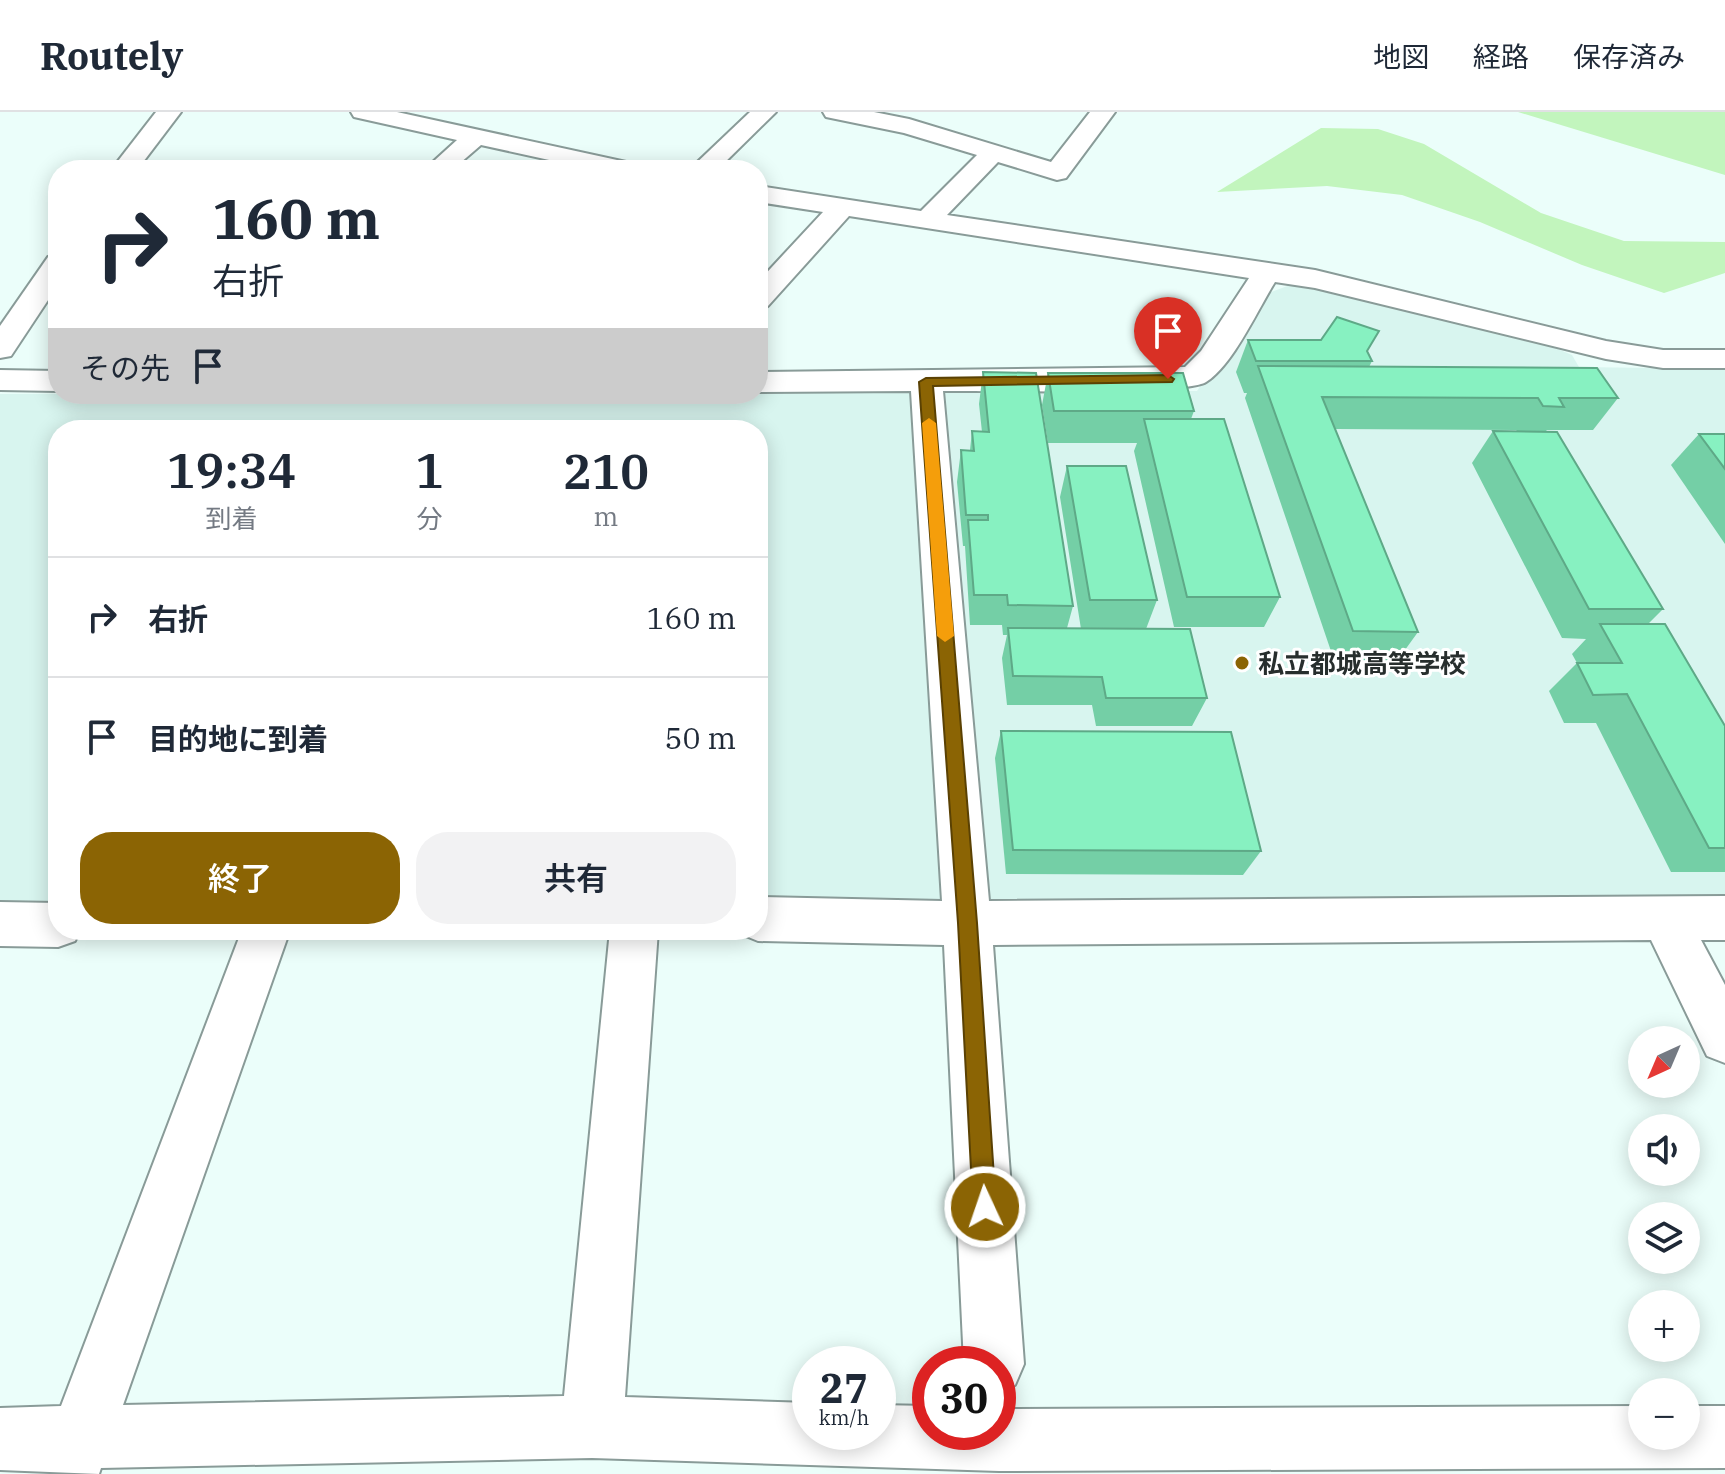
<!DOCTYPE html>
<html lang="ja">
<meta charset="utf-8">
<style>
body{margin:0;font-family:"IBM Plex Serif","Noto Sans JP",serif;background:#f2f2f3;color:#1f2937;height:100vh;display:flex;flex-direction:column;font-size:30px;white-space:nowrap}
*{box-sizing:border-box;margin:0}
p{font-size:26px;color:#747a83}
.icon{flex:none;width:44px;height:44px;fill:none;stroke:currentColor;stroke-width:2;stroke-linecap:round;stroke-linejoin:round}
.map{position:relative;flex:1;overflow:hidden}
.sheet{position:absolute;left:48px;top:308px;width:720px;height:520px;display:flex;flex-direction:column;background:#fff;border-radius:32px;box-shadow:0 4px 20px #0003}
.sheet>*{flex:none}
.guide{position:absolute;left:48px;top:48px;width:720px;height:244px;border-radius:32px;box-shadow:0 4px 20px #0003;background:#fff;color:#1f2937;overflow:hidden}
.needle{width:52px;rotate:224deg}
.buttons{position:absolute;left:1628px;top:914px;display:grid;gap:16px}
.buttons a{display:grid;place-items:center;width:72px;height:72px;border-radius:50%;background:#fff;box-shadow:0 4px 20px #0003;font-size:40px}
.speed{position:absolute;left:792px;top:1234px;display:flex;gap:16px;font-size:40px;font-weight:700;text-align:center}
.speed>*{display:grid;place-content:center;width:104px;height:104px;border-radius:50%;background:#fff;box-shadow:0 4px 20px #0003;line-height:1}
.speed small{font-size:20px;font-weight:400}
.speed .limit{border:12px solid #d22;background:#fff;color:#111}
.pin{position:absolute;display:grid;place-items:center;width:68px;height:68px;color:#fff;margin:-82px -34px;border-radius:50% 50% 50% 0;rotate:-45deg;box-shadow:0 0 8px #0007}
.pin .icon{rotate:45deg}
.me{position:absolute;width:88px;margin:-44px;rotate:357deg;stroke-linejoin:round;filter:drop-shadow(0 0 6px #0008)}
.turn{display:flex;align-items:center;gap:28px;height:168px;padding:0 32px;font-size:36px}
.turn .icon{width:104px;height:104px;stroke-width:2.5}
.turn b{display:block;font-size:56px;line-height:68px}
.then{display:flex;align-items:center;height:76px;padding:0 32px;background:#0003;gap:16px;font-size:30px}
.eta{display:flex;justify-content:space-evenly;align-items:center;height:136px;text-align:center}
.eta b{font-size:48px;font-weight:600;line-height:56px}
.cta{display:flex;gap:16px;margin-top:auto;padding:16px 32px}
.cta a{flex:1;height:92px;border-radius:32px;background:#8b6404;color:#fff;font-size:32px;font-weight:600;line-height:92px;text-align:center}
.cta a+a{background:#f2f2f3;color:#1f2937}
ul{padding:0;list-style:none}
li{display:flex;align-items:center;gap:24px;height:120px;padding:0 32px;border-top:2px solid #e0e1e3}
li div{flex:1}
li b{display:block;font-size:30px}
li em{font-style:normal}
header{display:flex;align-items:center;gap:48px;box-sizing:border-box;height:112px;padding:0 40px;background:#fff;border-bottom:2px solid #e0e1e3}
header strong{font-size:38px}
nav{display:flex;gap:44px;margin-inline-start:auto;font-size:28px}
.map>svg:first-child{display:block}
.built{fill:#d8f5ef}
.green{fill:#c2f5bd}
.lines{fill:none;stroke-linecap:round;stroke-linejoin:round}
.minor-casing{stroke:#899b98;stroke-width:4}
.minor{fill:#fff;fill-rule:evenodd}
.wall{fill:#74cfa6}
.building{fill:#87f1c1;stroke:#5ea987;stroke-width:2}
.route{fill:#8b6404;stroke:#5a4103;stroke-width:2}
.slow{fill:#f59e0b}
.poi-dot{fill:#8b6404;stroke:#fff;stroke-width:3}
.labels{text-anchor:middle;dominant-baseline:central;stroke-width:6;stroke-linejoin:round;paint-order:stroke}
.poi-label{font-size:26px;font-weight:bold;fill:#272e2d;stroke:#fff;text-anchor:start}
</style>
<header>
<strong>Routely</strong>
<nav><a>地図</a><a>経路</a><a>保存済み</a></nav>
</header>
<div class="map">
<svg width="1725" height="1362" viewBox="0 0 1725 1362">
<rect width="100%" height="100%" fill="#ebfefa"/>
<path class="built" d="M1290 173 1320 177 1553 235 1572 243 1579 255 1725 257V785L758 790V318H58V794H0V282L1197 279 1263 183Z"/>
<g class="green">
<path d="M1518 0H1725V63Z"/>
<path d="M1321 16 1378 17 1424 32 1541 101 1624 129 1725 130V161L1664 181 1582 153 1480 110 1402 83 1327 74 1217 80Z"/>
</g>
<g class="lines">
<defs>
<g id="minor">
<path d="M156 0H181L137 58H111Z"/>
<path d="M351 0H397L640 53 644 58H595L481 33 452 58H424L457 28 354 5Z"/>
<path d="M750 0H776L717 58H689Z"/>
<path d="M823 0H874L909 7 1051 50 1090 0H1115L1066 66 1057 68 998 50 947 103 1315 158 1606 229 1663 238H1725V256H1663L1606 247 1315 176 1275 170C1258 197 1233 253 1206 270 1184 284 982 278 943 279L989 789 1725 784V828H1701L1725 873V951L1707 944 1651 828 993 833 1024 1252 1015 1273 998 1281V1252H964L944 833 758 829 741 822 739 818H758V785L942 789 911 279 758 280V260L1185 255 1201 239 1249 166 849 104 768 194 758 197V170L823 100 758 90V74L921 99 977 43 904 21 826 5Z"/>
<path d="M58 142V173L11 244 0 246V214L48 145Z"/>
<path d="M0 258 58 259V279L0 278Z"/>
<path d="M0 790 58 791V818H80L75 829 58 835 0 834Z"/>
<path d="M242 818H290L123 1293 564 1284 610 818H658L625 1285 810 1291V1320H878V1293L930 1294V1320H998V1297L1642 1294V1324H1686V1294H1725V1356L999 1359 592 1346 101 1356 99 1362 0 1358V1296L61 1294Z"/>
</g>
</defs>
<use href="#minor" class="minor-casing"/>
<use href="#minor" class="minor"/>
</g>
<g class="wall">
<path d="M1248 228 1368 241 1372 249 1369 255 1618 286 1593 318H1547L1546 319 1663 497 1648 512 1725 614V760H1671L1596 611H1564L1549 579 1577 551 1572 542 1586 527 1562 526 1472 351 1493 319H1517L1516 318 1335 317 1418 520 1397 549 1334 548 1245 286 1247 281H1244L1236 260Z"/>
<path d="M983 260 1073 494 1067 516 1081 517 1060 385 1067 354 1157 488 1146 517 1207 586 1192 614H1096L1092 593H1007L1002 546 1007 523H1003L1002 513H970L965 434H963L957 370 961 338H970L972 319 982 320 979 292Z"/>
<path d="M1048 261 1194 299 1191 307 1280 485 1264 515H1174L1134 339 1137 331H1048L1042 293Z"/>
<path d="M1699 322H1725V432L1671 353Z"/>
<path d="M1001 619 1261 739 1243 763 1006 762 995 646Z"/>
</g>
<g class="building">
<path d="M1337 205 1379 219 1367 239 1372 249H1256L1248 228H1321Z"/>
<path d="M1258 254 1597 256 1618 286H1559L1564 295 1543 294 1538 286 1322 285 1418 520 1353 519Z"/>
<path d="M983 260 1036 261 1073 494 1008 493 1007 483H974L968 408H988V403H966L961 338 974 339 972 319 989 320Z"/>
<path d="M1048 261H1183L1194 299H1054Z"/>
<path d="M1144 307H1224L1280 485H1187Z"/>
<path d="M1493 319 1557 320 1663 497H1589Z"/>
<path d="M1699 322H1725V357Z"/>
<path d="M1067 354H1126L1157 488H1090Z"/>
<path d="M1600 512H1665L1725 614V736H1709L1627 582 1593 583 1577 551H1622Z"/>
<path d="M1008 516 1190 517 1207 586H1106L1102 565 1013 564Z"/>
<path d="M1001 619 1231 620 1261 739 1013 738Z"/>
</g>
<path class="route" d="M1168 263 1174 267 1172 270 933 274 977 811 996 1095 993 1103 985 1106 976 1103 973 1095 958 811 919 270 926 266Z"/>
<path class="slow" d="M929 306 936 311 954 524 945 530 937 524 922 311Z"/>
<circle class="poi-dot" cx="1242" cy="551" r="8"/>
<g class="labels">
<g class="poi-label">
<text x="1258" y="551">私立都城高等学校</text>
</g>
</g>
</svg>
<div class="buttons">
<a><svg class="needle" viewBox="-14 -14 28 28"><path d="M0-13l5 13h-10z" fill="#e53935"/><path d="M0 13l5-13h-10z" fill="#747a83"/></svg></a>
<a><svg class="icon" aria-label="sound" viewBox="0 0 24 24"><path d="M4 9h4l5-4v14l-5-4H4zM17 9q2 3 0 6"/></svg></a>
<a><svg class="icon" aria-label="layers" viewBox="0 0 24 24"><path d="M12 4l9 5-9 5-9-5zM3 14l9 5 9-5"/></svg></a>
<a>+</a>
<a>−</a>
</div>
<div class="speed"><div>27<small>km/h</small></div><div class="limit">30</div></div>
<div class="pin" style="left:1168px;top:267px;background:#d93025"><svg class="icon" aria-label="arrive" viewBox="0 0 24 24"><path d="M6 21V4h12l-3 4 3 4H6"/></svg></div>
<svg class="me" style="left:985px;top:1095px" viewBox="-20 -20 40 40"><circle r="17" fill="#8b6404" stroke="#fff" stroke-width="3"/><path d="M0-11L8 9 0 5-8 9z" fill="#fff"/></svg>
<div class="guide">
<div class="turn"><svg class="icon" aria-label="right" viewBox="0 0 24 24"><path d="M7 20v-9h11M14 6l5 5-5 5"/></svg><div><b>160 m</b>右折</div></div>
<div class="then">その先<svg class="icon" aria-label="arrive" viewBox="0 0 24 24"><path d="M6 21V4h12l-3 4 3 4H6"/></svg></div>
</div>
<section class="sheet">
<div class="eta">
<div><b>19:34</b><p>到着</p></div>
<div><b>1</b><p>分</p></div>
<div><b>210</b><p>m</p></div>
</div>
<ul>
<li><svg class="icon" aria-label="right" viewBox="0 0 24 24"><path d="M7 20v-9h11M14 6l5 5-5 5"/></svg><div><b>右折</b></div><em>160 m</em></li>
<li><svg class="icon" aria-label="arrive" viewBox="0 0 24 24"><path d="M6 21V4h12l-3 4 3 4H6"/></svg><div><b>目的地に到着</b></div><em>50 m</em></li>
</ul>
<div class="cta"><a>終了</a><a>共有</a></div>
</section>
</div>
